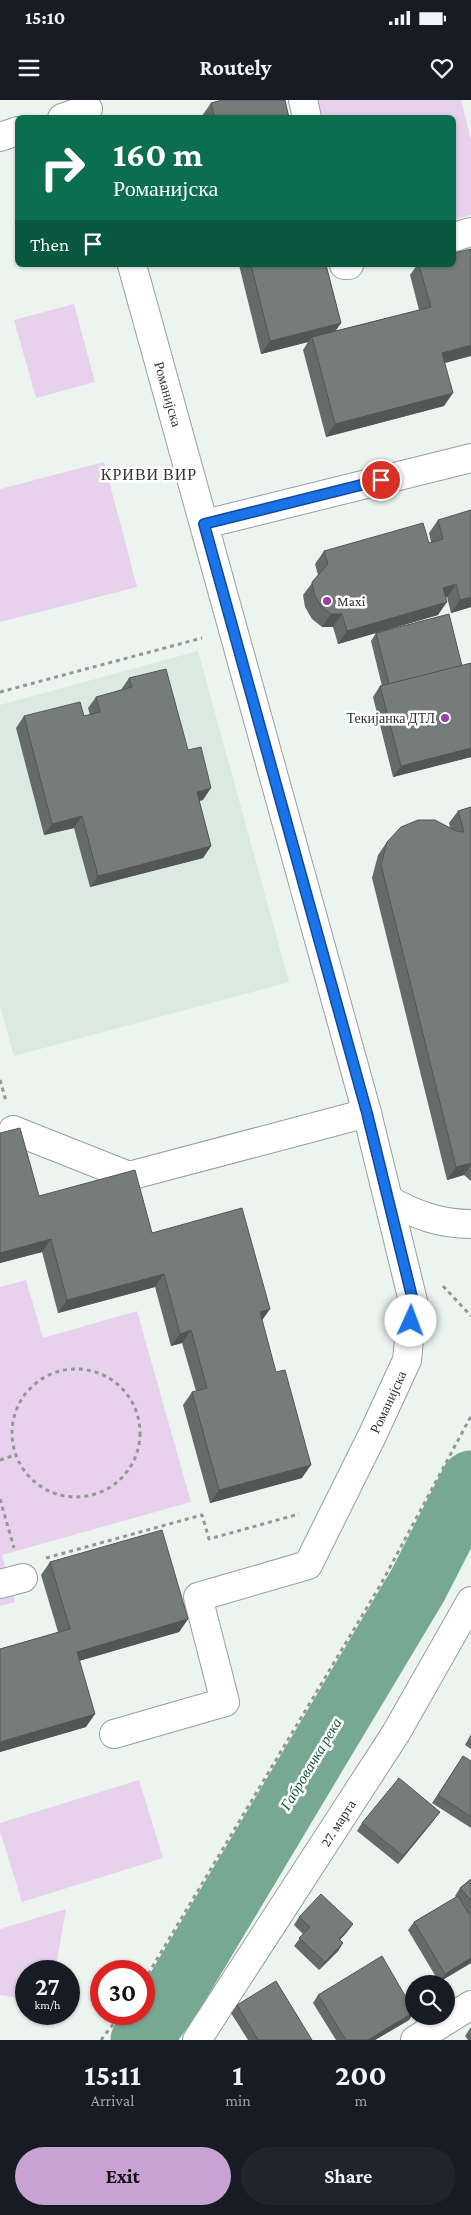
<!DOCTYPE html>
<meta charset="utf-8">
<style>
body{margin:0;font-family:"Crimson Pro",serif;background:#20242c;color:#f1f3f6;height:100vh;display:flex;flex-direction:column;font-size:19px;white-space:nowrap}
*{box-sizing:border-box;margin:0}
p{font-size:16px;color:#9ea1a6}
.icon{flex:none;width:28px;height:28px;fill:none;stroke:currentColor;stroke-width:2;stroke-linecap:round;stroke-linejoin:round}
.map{position:relative;height:1940px;overflow:hidden}
.panel{display:flex;flex-direction:column;background:#171b24;flex:1}
.panel>*{flex:none}
.top-card{position:absolute;left:15px;top:15px;width:441px;height:152px;border-radius:8px;box-shadow:0 1px 4px #0004;background:#0b6e4f;color:#fff;overflow:hidden}
.controls{position:absolute;left:405px;top:1875px;display:grid;gap:10px}
.controls a{display:grid;place-items:center;width:50px;height:50px;border-radius:50%;background:#171b24;box-shadow:0 1px 4px #0004;font-size:25px}
.speed{position:absolute;left:15px;top:1860px;display:flex;gap:10px;font-size:25px;font-weight:700;text-align:center}
.speed>*{display:grid;place-content:center;width:65px;height:65px;border-radius:50%;background:#171b24;box-shadow:0 1px 4px #0004;line-height:1}
.speed small{font-size:12px;font-weight:400}
.speed .limit{border:8px solid #d22;background:#fff;color:#111}
.pin{position:absolute;display:grid;place-items:center;width:42px;height:42px;color:#fff;margin:-21px;border:2px solid #fff;border-radius:50%;box-shadow:0 1px 5px #0007}
.me{position:absolute;width:55px;margin:-28px;rotate:2deg;stroke-linejoin:round;filter:drop-shadow(0 0 4px #0008)}
.turn{display:flex;align-items:center;gap:18px;height:105px;padding:0 15px;font-size:22px}
.turn .icon{width:65px;height:65px;stroke-width:2.5}
.turn b{display:block;font-size:35px;line-height:42px}
.then{display:flex;align-items:center;height:48px;padding:0 15px;background:#0003;gap:10px;font-size:19px}
.eta{display:flex;justify-content:space-evenly;align-items:center;height:85px;text-align:center}
.eta b{font-size:30px;font-weight:700;line-height:35px}
.button{display:flex;gap:10px;margin-top:auto;padding:10px 15px}
.button a{flex:1;height:58px;border-radius:30px;background:#c9a2d4;color:#111;font-size:20px;font-weight:700;line-height:58px;text-align:center}
.button a+a{background:#20242c;color:#f1f3f6}
.status{display:flex;justify-content:space-between;align-items:center;height:35px;padding:0 25px;background:#171b24;direction:ltr}
.status svg{height:14px;fill:currentColor}
header{display:flex;justify-content:space-between;align-items:center;height:65px;padding:0 15px;background:#171b24;font-size:22px;font-weight:700}
.map>svg:first-child{display:block}
.built{fill:#dae9e1}
.green{fill:#e8d1ed}
.lines{fill:none;stroke-linecap:round;stroke-linejoin:round}
.river{stroke:#77a992;stroke-width:61}
.minor-casing{stroke:#989f9c;stroke-width:30}
.path{stroke:#939896;stroke-width:3;stroke-dasharray:4 4;stroke-linecap:butt}
.minor{stroke:#fff;stroke-width:28}
.wall{fill:#656b68}
.shaded-wall{fill:#525755}
.building{fill:#757c79;stroke:#525755}
.route-casing{stroke:#114b97;stroke-width:12}
.route{stroke:#1a73e8;stroke-width:9}
.poi-dot{fill:#983fab;stroke:#fff;stroke-width:2}
.labels{text-anchor:middle;dominant-baseline:central;stroke-width:5;stroke-linejoin:round;paint-order:stroke}
.street-label{font-size:14px;fill:#323433;stroke:#fff}
.poi-label{font-size:14px;fill:#323433;stroke:#fff;text-anchor:start}
.water-label{font-size:15px;font-style:italic;fill:#1a5841;stroke:#fff}
.quarter-label{font-size:16px;letter-spacing:1px;fill:#323433;stroke:#fff}
</style>
<div class="status"><b>15:10</b><svg viewBox="0 0 49 12"><path d="M0 12V9h3v3zM5 12V6h3v6zM10 12V3h3v9zM15 12V0h3v12zM26 1h20v11H26zM47 4h2v5h-2z"/></svg></div>
<header><svg class="icon" aria-label="menu" viewBox="0 0 24 24"><path d="M4 6h16M4 12h16M4 18h16"/></svg>Routely<svg class="icon" aria-label="heart" viewBox="0 0 24 24"><path d="M12 20l-8-8c-3-5 5-10 8-4 3-6 11-1 8 4z"/></svg></header>
<div class="map">
<svg width="471" height="1940" viewBox="0 0 471 1940">
<rect width="100%" height="100%" fill="#ecf4f0"/>
<path class="built" d="M198 551 289 882 14 956 0 906V605Z"/>
<g class="green">
<path d="M316 0H461L471 40V115L454 120V18L320 17Z"/>
<path d="M74 204 95 282 36 298 14 220Z"/>
<path d="M104 362 137 487 0 522V389Z"/>
<path d="M26 1180 43 1238 137 1211 191 1402 2 1455 15 1502 0 1506V1187Z"/>
<path d="M139 1680 163 1758 22 1802 0 1731V1723Z"/>
<path d="M66 1809 55 1871H26V1899L0 1895V1829Z"/>
</g>
<g class="lines">
<path class="river" d="M141 1940 171 1898 418 1485 471 1381"/>
<defs>
<g id="minor">
<path d="M303 0 307 18"/>
<path d="M62 18 88 9"/>
<path d="M0 37 18 31"/>
<path d="M454 137 471 132"/>
<path d="M344 165H349"/>
<path d="M205 424 471 358"/>
<path d="M13 1030 129 1076 367 1013"/>
<path d="M389 1100C416 1115 440 1124 471 1124"/>
<path d="M0 1484 23 1478"/>
<path d="M114 1634 225 1602 198 1497 308 1465 372 1336 407 1260 413 1201 367 1013 132 165"/>
<path d="M197 1940 396 1633 471 1501"/>
<path d="M415 1940 471 1905"/>
</g>
</defs>
<use href="#minor" class="minor-casing"/>
<g class="path">
<path d="M0 592 202 538"/>
<path d="M0 980 6 1001"/>
<path d="M443 1186 471 1216"/>
<circle cx="76" cy="1333" r="64"/>
<path d="M0 1360 15 1355"/>
<path d="M0 1399 14 1448"/>
<path d="M46 1458 202 1415 209 1439 299 1414"/>
<path d="M144 1881 381 1484 471 1316"/>
<path d="M101 1940 121 1914"/>
</g>
<use href="#minor" class="minor"/>
</g>
<g class="wall">
<path d="M211 3 289 18H202V16Z"/>
<path d="M239 165H326L341 223 335 231 419 210 410 175 417 165H454L445 263 444 306 326 337 303 250 308 242 261 254Z"/>
<path d="M438 420 471 507 451 513 447 497H446L438 515 338 544 333 527H322L312 519 305 507 303 495 318 475 315 464 324 451 429 443 431 442 429 433Z"/>
<path d="M376 533 462 566 471 563V657L393 677 373 597 380 586H382L371 541Z"/>
<path d="M129 578 188 650 203 700 199 701 211 746 203 758 90 787 74 728 44 735 16 628 24 616H84L90 615 88 608 96 597 121 590Z"/>
<path d="M471 707V1081L464 1075 447 1080 372 778 378 755 387 742 450 728 449 723 458 711Z"/>
<path d="M0 1033 39 1096 152 1133 262 1220 302 1378 210 1403 183 1305 192 1292 196 1291 182 1243 171 1246 155 1187 58 1213 42 1152 0 1163Z"/>
<path d="M50 1462 188 1519 179 1532 79 1561 86 1627 0 1652V1549L58 1532 41 1475Z"/>
<path d="M471 1634V1649L465 1645Z"/>
<path d="M471 1661V1728L432 1703 458 1664Z"/>
<path d="M434 1720 398 1764 357 1731 362 1723Z"/>
<path d="M471 1779V1816L468 1812 471 1817V1863L439 1882 408 1830 414 1822 456 1797 455 1796 460 1788Z"/>
<path d="M299 1817 353 1824 347 1832 340 1840 343 1843 338 1851 319 1870 294 1846 303 1834 294 1825Z"/>
<path d="M318 1895 414 1911V1913L409 1920 375 1940H336L313 1903Z"/>
<path d="M237 1905 312 1940H248L231 1913Z"/>
<path d="M471 1927V1940H468L465 1936Z"/>
</g>
<g class="shaded-wall">
<path d="M341 223 332 236 312 237 308 242 261 254 270 241Z"/>
<path d="M471 245V256L434 266 442 253Z"/>
<path d="M453 293 444 306 326 337 335 324Z"/>
<path d="M456 484 447 497 434 501 443 488Z"/>
<path d="M471 497V507L451 513 460 500Z"/>
<path d="M447 502 438 515 338 544 347 531Z"/>
<path d="M331 514H342L333 527H322Z"/>
<path d="M471 648V657L393 677 401 666Z"/>
<path d="M211 688 203 700 188 703 197 692Z"/>
<path d="M82 716 74 728 44 735 52 724Z"/>
<path d="M211 746 203 758 90 787 98 776Z"/>
<path d="M471 1063V1065L464 1075 447 1080 456 1067Z"/>
<path d="M51 1139 42 1152 0 1163V1153Z"/>
<path d="M164 1174 155 1187 58 1213 67 1200Z"/>
<path d="M270 1209 261 1222 260 1212Z"/>
<path d="M191 1230 182 1243 171 1246 180 1234Z"/>
<path d="M311 1365 302 1378 210 1403 219 1390Z"/>
<path d="M188 1519 179 1532 68 1564 77 1552Z"/>
<path d="M95 1614 86 1627 0 1652V1642Z"/>
<path d="M440 1712 434 1720 398 1764 403 1756Z"/>
<path d="M353 1824 347 1832 333 1847 339 1839Z"/>
<path d="M343 1843 338 1851 319 1870 325 1862Z"/>
<path d="M471 1858V1863L439 1882 445 1874Z"/>
<path d="M414 1912 409 1920 375 1940H368Z"/>
</g>
<g class="building">
<path d="M222 0H285L289 18H215L211 3Z"/>
<path d="M471 149V245L442 253 453 293 335 324 312 237 431 207 419 165H454V153Z"/>
<path d="M251 165H326L341 223 270 241Z"/>
<path d="M471 410V497L460 500 456 484 443 488 447 502 347 531 342 514H331L321 506 314 494 312 482 328 464 324 451 423 423 429 443 443 439 438 420Z"/>
<path d="M449 514 462 566 389 584 376 533Z"/>
<path d="M471 563V648L401 666 380 586Z"/>
<path d="M166 569 188 650 201 647 211 688 197 692 211 746 98 776 82 716 52 724 24 616 80 602 84 616 100 612 96 597 132 587 129 578Z"/>
<path d="M471 707V1063L456 1067 381 765 387 742 401 727 418 720H435L456 731 464 732 458 711Z"/>
<path d="M20 1028 39 1096 135 1070 152 1133 242 1108 270 1209 260 1212 276 1272 285 1270 311 1365 219 1390 192 1292 207 1288 191 1230 180 1234 164 1174 67 1200 51 1139 0 1153V1033Z"/>
<path d="M162 1430 188 1519 77 1552 95 1614 0 1642V1549L70 1529 50 1462Z"/>
<path d="M463 1656 471 1661V1717L438 1695Z"/>
<path d="M399 1678 440 1712 403 1756 362 1723Z"/>
<path d="M471 1779V1801L460 1788Z"/>
<path d="M321 1794 353 1824 339 1839 343 1843 325 1862 299 1838 310 1827 299 1817Z"/>
<path d="M458 1796 471 1817V1858L445 1874 414 1822Z"/>
<path d="M382 1856 414 1911V1912L368 1940H346L318 1895Z"/>
<path d="M276 1881 312 1940H258L237 1905Z"/>
</g>
<g class="lines">
<defs>
<path id="route" d="M381 380 204 424 367 1013 413 1201 411 1221"/>
</defs>
<use href="#route" class="route-casing"/>
<use href="#route" class="route"/>
</g>
<g class="poi-dot">
<circle cx="327" cy="501" r="5"/>
<circle cx="445" cy="618" r="5"/>
</g>
<g class="labels">
<g class="street-label">
<text transform="translate(168 294) rotate(74)">Романијска</text>
<text transform="translate(388 1302) rotate(-65)">Романијска</text>
<text transform="translate(338 1723) rotate(-57)">27. марта</text>
</g>
<g class="poi-label">
<text x="337" y="501">Maxi</text>
<text x="435" y="618" text-anchor="end">Текијанка ДТЛ</text>
</g>
<g class="water-label">
<text transform="translate(311 1664) rotate(-59)">Габровачка река</text>
</g>
<g class="quarter-label">
<text x="149" y="374">КРИВИ ВИР</text>
</g>
</g>
</svg>
<div class="controls">
<a><svg class="icon" aria-label="search" viewBox="0 0 24 24"><circle cx="10" cy="10" r="6"/><path d="M15 15l6 6"/></svg></a>
</div>
<div class="speed"><div>27<small>km/h</small></div><div class="limit">30</div></div>
<div class="pin" style="left:381px;top:380px;background:#d93025"><svg class="icon" aria-label="arrive" viewBox="0 0 24 24"><path d="M6 21V4h12l-3 4 3 4H6"/></svg></div>
<svg class="me" style="left:411px;top:1221px" viewBox="-20 -20 40 40"><circle r="19" fill="#fff"/><path d="M0-13L10 11 0 6-10 11z" fill="#1a73e8"/></svg>
<div class="top-card">
<div class="turn"><svg class="icon" aria-label="right" viewBox="0 0 24 24"><path d="M7 20v-9h11M14 6l5 5-5 5"/></svg><div><b>160 m</b>Романијска</div></div>
<div class="then">Then<svg class="icon" aria-label="arrive" viewBox="0 0 24 24"><path d="M6 21V4h12l-3 4 3 4H6"/></svg></div>
</div>
</div>
<section class="panel">
<div class="eta">
<div><b>15:11</b><p>Arrival</p></div>
<div><b>1</b><p>min</p></div>
<div><b>200</b><p>m</p></div>
</div>
<div class="button"><a>Exit</a><a>Share</a></div>
</section>
